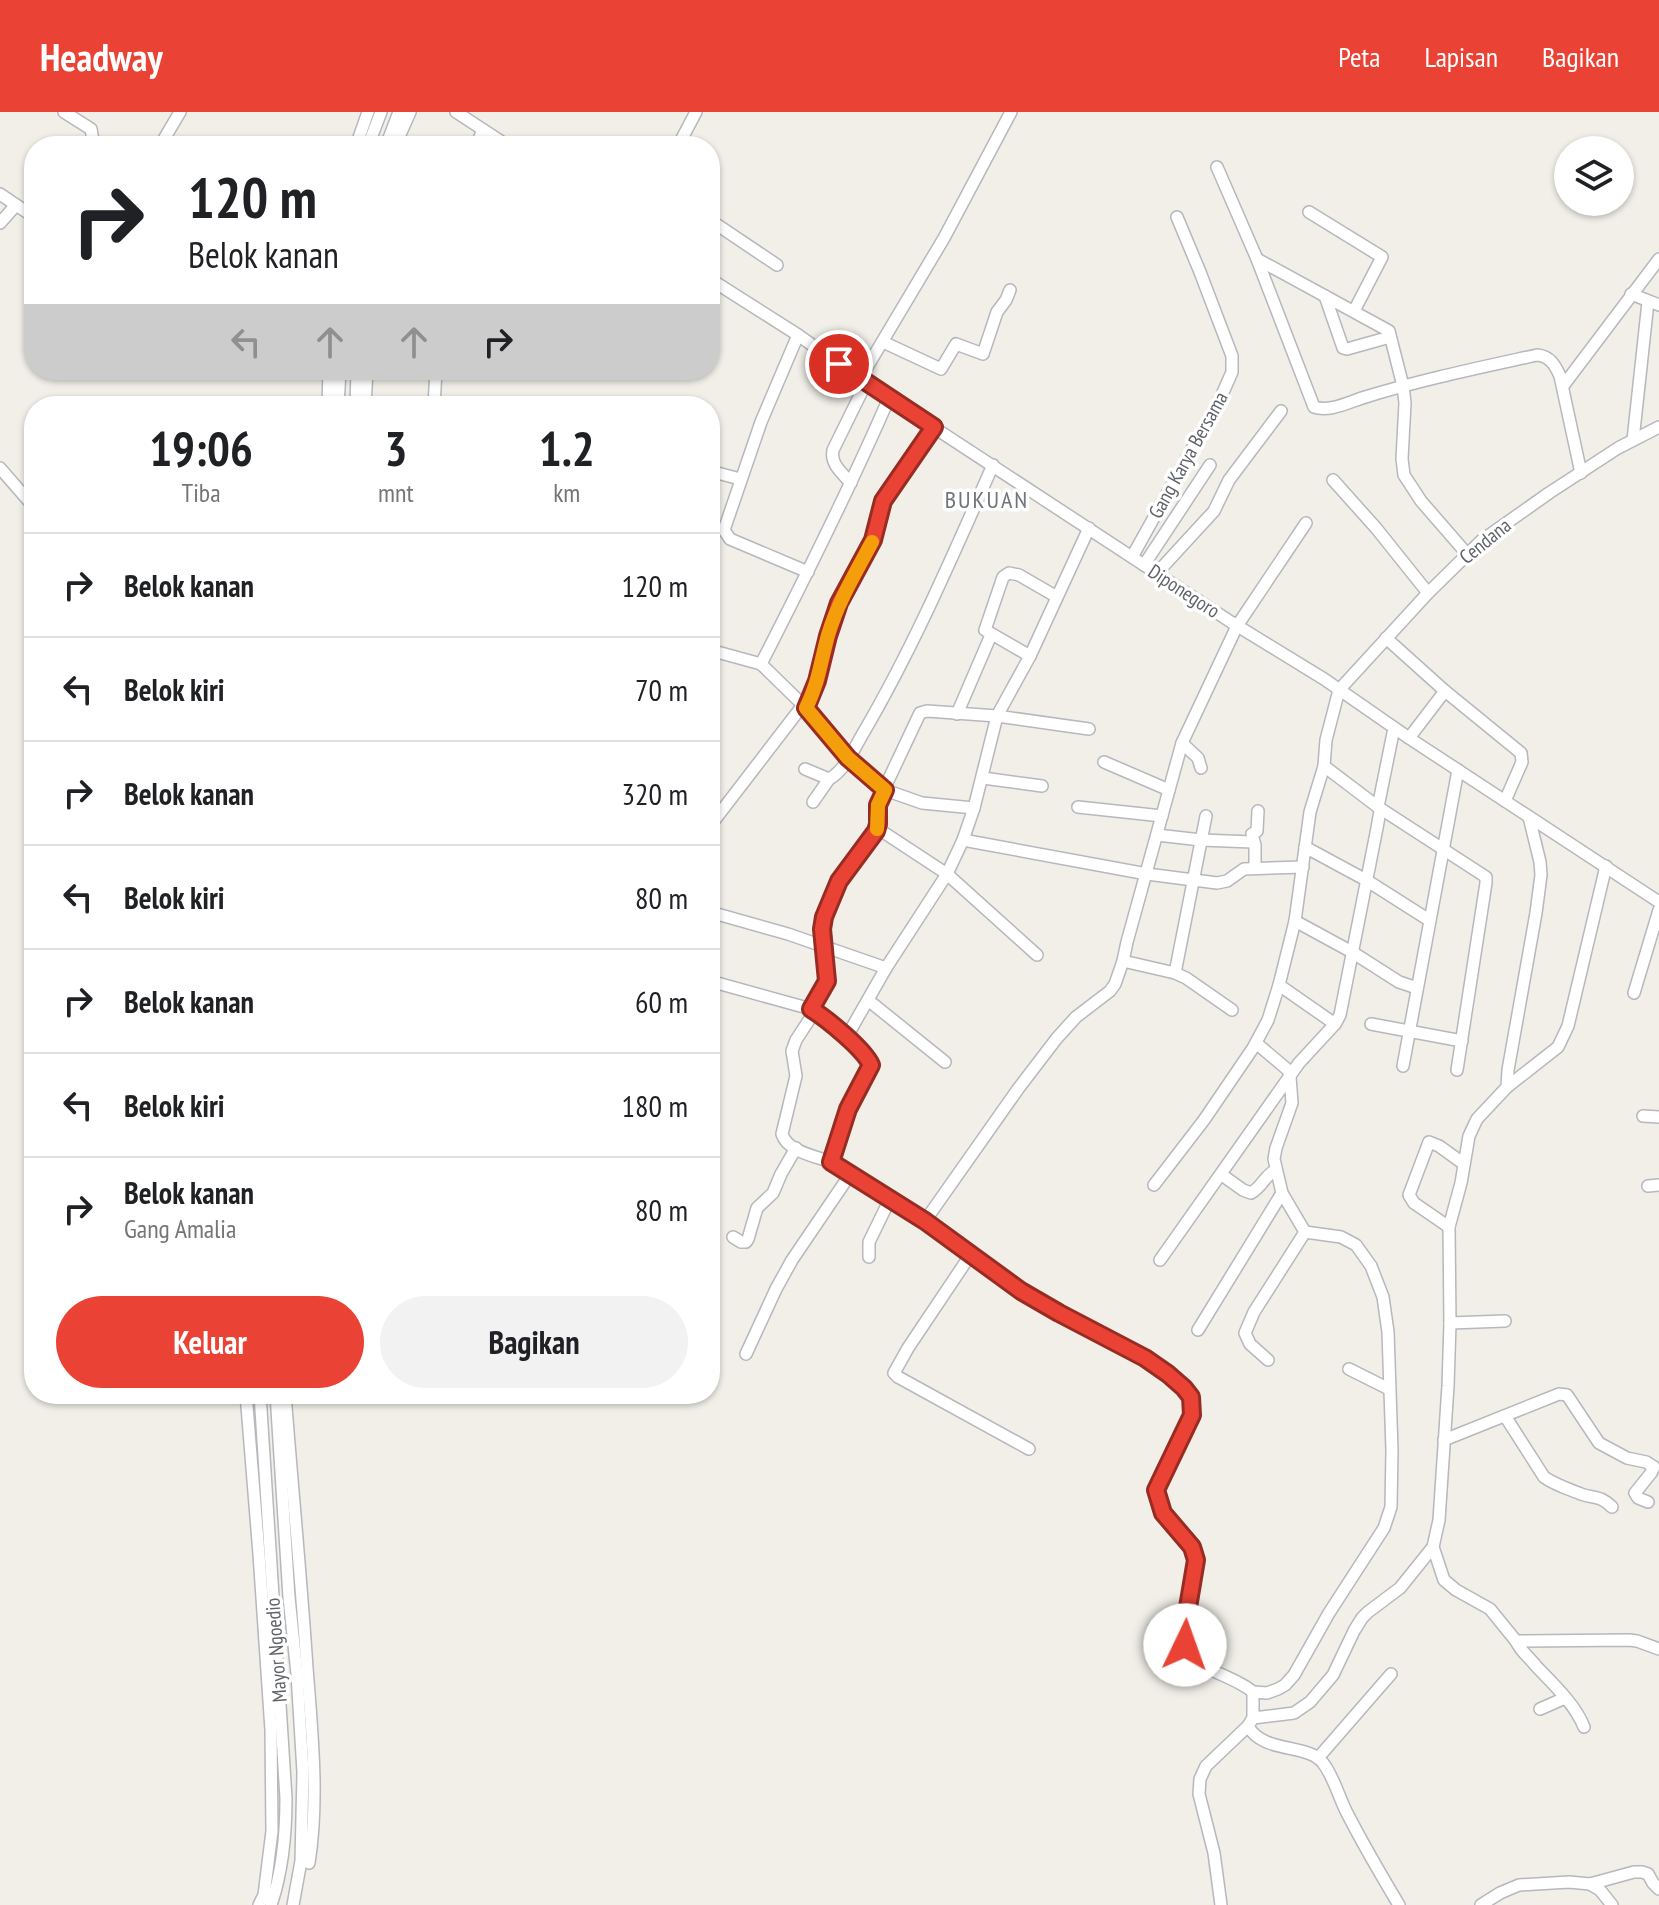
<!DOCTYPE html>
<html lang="id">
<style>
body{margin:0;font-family:"PT Sans Narrow",sans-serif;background:#f2f2f2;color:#202124;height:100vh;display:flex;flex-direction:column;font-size:30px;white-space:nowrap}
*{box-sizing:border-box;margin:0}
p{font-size:26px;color:#757577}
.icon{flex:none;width:44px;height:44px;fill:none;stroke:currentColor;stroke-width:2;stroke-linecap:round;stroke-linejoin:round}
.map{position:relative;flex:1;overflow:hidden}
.sheet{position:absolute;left:24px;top:284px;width:696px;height:1008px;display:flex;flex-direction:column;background:#fff;border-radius:32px;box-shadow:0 2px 6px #0004}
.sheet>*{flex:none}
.hud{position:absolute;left:24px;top:24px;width:696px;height:244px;border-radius:32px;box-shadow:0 2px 6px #0004;background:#fff;color:#202124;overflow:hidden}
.controls{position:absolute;left:1554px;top:24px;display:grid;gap:16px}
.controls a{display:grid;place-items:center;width:80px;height:80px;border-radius:50%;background:#fff;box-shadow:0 2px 6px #0004;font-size:40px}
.pin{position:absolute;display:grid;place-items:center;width:68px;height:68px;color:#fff;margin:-34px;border:4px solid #fff;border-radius:50%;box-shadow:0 2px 8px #0007}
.me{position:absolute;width:88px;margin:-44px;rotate:3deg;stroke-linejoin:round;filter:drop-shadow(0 0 6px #0008)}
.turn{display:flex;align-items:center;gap:28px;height:168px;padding:0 32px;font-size:36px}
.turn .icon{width:104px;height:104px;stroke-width:2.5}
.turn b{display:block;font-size:56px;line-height:68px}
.lanes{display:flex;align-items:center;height:76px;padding:0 32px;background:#0003;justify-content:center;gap:40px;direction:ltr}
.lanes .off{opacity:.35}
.eta{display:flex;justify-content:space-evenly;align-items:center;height:136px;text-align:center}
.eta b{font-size:48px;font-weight:700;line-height:56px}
.button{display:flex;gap:16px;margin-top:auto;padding:16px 32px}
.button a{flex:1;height:92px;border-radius:48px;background:#ea4335;color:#fff;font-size:32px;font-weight:700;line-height:92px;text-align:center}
.button a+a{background:#f2f2f2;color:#202124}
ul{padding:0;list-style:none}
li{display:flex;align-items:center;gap:24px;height:104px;padding:0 32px;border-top:2px solid #e0e0e0}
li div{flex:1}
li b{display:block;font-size:30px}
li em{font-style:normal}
header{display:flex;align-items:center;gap:48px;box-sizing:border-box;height:112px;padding:0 40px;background:#ea4335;color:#fff}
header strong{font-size:38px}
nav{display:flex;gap:44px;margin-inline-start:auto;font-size:28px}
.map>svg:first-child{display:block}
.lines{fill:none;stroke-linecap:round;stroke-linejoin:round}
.minor-casing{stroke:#b5b8bc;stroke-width:14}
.minor{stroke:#fff;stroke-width:11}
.route-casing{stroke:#982c22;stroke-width:20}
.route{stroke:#ea4335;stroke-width:14}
.slow{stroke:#f59e0b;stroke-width:14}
.labels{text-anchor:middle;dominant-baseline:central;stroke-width:7;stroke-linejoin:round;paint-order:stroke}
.street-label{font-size:20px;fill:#5f6368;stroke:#fff}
.quarter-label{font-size:24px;letter-spacing:2px;fill:#70757a;stroke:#fff}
</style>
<header>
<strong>Headway</strong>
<nav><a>Peta</a><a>Lapisan</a><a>Bagikan</a></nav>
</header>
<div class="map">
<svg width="1659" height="1793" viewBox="0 0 1659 1793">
<rect width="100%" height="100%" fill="#f1efe8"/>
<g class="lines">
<defs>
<g id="minor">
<path d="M64 0 91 17 94 34"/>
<path d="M456 0 508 34"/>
<path d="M160 34 180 0"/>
<path d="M356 34 368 0"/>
<path d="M368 34 381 0"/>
<path d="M386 34 399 0"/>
<path d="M395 34 410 0"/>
<path d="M476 34 483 18"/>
<path d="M678 34 696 0"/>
<path d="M1217 55 1257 147 1314 295C1329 300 1347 291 1362 286 1420 268 1478 256 1537 243 1550 244 1555 253 1560 264L1581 361"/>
<path d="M0 82 34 105"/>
<path d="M1309 100 1382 145 1354 199"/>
<path d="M710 108 777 153"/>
<path d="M0 111 16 93"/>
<path d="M1257 147 1389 219 1403 274 1405 291 1402 347 1404 363 1421 389 1467 442"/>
<path d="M710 167 798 223 866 271 1231 510 1324 567 1409 626 1659 790"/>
<path d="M1631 182 1659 193"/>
<path d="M1325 184 1343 236 1347 237 1390 225"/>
<path d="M798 223 761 310 724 418 730 427 808 460"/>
<path d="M883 230 941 257 956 232 983 242 997 200 1006 188 1010 178"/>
<path d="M860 267 944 126 1011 0"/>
<path d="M1563 274 1659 147"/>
<path d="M328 294 329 258"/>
<path d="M338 294 340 258"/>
<path d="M356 294 357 258"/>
<path d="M365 294 367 258"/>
<path d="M434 294 436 258"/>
<path d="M1633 328 1648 190"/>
<path d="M0 356 34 395"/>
<path d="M710 359 740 367"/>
<path d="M1333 368 1376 416 1428 481"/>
<path d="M851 371C842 361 830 352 833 338L866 271"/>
<path d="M1132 445 1221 285 1232 260V244L1200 160 1177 105"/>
<path d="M1144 453 1210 353"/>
<path d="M1157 461 1214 399 1229 368 1281 299"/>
<path d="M1386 526 1445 579 1521 641 1522 650 1505 689"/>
<path d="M710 538 761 552 803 593 848 646 885 678 922 691 974 696"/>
<path d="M1030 544 985 518 1003 465 1009 461 1019 463 1057 485"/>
<path d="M761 552C806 464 850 376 889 286"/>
<path d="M806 596 817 569 828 524 839 491 873 428 883 389 934 315"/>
<path d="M957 602 991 523"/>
<path d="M1409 626 1445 579"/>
<path d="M1182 631 1198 646 1201 656"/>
<path d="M1104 650 1169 678"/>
<path d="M1324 654 1378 695 1486 765V771L1457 958"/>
<path d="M805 657 829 667C846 658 855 634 865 618 914 534 953 443 993 353"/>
<path d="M983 666 1042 674"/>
<path d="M813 690 829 667"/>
<path d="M1078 695 1162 704"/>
<path d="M710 714 803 593"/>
<path d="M877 716 947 762 1037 843"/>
<path d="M1157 723 1201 728 1253 730"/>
<path d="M963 728 1147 762 1217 771 1227 769 1244 757 1303 755"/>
<path d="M1305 735 1366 768 1429 808"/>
<path d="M1255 756V733L1252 722 1257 719 1258 699"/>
<path d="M710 800 788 822 886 856 846 926"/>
<path d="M1295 809 1352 840 1399 870 1417 876"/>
<path d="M1123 849 1175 861 1186 866 1232 898"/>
<path d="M886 856 947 762 963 728 974 696 997 604 1030 544 1089 416"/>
<path d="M1175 861 1206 704"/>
<path d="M710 869 811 897 826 907 869 947 870 956 848 997 831 1050 851 1061"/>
<path d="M1279 873 1335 912 1340 903 1377 716 1380 699 1378 695 1394 616"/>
<path d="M1634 881 1659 798"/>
<path d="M868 888 945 950"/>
<path d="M811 897 827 869 822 817 824 805 839 769 877 716 878 690 920 601 927 599 997 604 1089 617"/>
<path d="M815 899 796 928 792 939 796 964 782 1022C787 1039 814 1044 831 1050"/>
<path d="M1371 912 1462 929"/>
<path d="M1256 931 1288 958 1290 965 1292 991 1276 1036 1274 1047 1282 1081 1305 1120"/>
<path d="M1403 954 1458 658"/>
<path d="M1507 975 1508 958 1536 801 1541 763 1540 750 1529 705"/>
<path d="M1643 1004 1659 1005"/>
<path d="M1222 1063 1243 1078 1251 1081C1262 1075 1265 1063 1276 1058"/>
<path d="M1154 1073 1204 1008 1253 936 1268 908 1279 873 1295 809 1310 700 1324 654 1326 628 1339 578 1428 481 1481 429 1549 381 1618 336 1659 315"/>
<path d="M1648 1074 1659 1073"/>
<path d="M925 1109 1018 977 1057 926 1076 905 1110 879 1115 872 1123 849 1127 830 1182 631 1237 514 1306 411"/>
<path d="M1449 1115 1414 1091 1409 1083 1429 1030 1439 1034 1464 1052"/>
<path d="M733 1125 741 1130H746L748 1127 757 1096 773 1081 781 1062 796 1036"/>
<path d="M971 1142 908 1236 894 1261 898 1265 1029 1337"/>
<path d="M869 1145V1130L890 1087"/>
<path d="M1160 1148 1299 951 1335 912"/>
<path d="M1450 1211 1505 1209"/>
<path d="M1198 1218 1282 1081"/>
<path d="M746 1242 776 1177 792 1148 851 1061C890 1086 928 1112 966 1139 984 1151 1002 1165 1020 1178 1049 1197 1080 1212 1110 1228 1133 1240 1182 1263 1192 1288 1201 1312 1161 1351 1157 1376 1151 1406 1195 1421 1195 1449 1196 1475 1174 1513 1188 1538 1199 1559 1235 1564 1253 1580V1606"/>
<path d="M1268 1248 1250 1232 1245 1221 1254 1200 1305 1120"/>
<path d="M1349 1257 1389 1277"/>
<path d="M246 1282 259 1442 271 1618 272 1719 264 1783 259 1793"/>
<path d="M260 1282 286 1686C286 1723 283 1758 271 1793"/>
<path d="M276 1282 289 1485 297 1562 303 1660 301 1749 293 1793"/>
<path d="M285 1282C292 1373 301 1465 307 1556 312 1620 319 1688 309 1751"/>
<path d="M1505 1304 1544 1365C1555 1373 1569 1377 1581 1382 1595 1387 1600 1383 1612 1395"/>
<path d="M1444 1328 1559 1282 1567 1283 1599 1331 1627 1346 1646 1350 1654 1355 1651 1361 1635 1381 1638 1386 1648 1390"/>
<path d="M1433 1435 1444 1468 1456 1478 1490 1497 1516 1529 1629 1528 1637 1529 1659 1537"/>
<path d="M1516 1529C1521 1540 1529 1545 1536 1554 1553 1572 1575 1592 1584 1615"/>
<path d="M1253 1580 1267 1581 1278 1577 1285 1573 1294 1563 1329 1501 1384 1416 1391 1395 1392 1338 1388 1220 1383 1185 1371 1154 1356 1133 1341 1125 1305 1120"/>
<path d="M1540 1597 1565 1586"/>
<path d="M1318 1646 1391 1562"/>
<path d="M1590 1772 1600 1778 1612 1793"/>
<path d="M1221 1793 1214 1741 1199 1682 1200 1667 1206 1654 1248 1614"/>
<path d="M1399 1793C1381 1763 1363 1732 1347 1701 1339 1686 1334 1665 1323 1651 1308 1631 1263 1642 1248 1614L1253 1606 1294 1601 1310 1590 1333 1563 1354 1519 1362 1506 1368 1500 1400 1476 1433 1435 1439 1408 1448 1274 1450 1211 1449 1115 1461 1071 1469 1024 1477 1007 1507 975 1558 935 1568 914 1606 754"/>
<path d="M1481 1793 1500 1781 1519 1773 1569 1770 1590 1772 1634 1760H1642L1648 1762 1653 1771 1659 1777"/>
</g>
</defs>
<use href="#minor" class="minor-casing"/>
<use href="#minor" class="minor"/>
</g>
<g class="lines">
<defs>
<path id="route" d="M839 252 934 315 883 389 873 428 839 491 828 524 817 569 806 596 848 646 885 678 878 693V712L876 719 839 769 824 805 822 817 827 869 811 897C827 907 864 937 871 953L848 997 831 1050 925 1109 1021 1179 1059 1201 1145 1246 1168 1262 1184 1276 1191 1285 1192 1303 1156 1378 1163 1401 1192 1435 1196 1448 1184 1519 1185 1533"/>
</defs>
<use href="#route" class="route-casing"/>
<use href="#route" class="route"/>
<path class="slow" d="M872 430C856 460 838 490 828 523 821 548 818 573 806 596L848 646 885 678 878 693 877 717"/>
</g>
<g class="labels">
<g class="street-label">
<text transform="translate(1188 343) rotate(-61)">Gang Karya Bersama</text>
<text transform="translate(1485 429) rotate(-39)">Cendana</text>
<text transform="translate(1184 479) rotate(33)">Diponegoro</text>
<text transform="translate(276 1538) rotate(-94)">Mayor Ngoedio</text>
</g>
<g class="quarter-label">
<text x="987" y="387">BUKUAN</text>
</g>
</g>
</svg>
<div class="controls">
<a><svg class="icon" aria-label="layers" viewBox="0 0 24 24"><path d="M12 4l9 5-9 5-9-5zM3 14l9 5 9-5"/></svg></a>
</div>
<div class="pin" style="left:839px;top:252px;background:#d93025"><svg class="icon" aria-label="arrive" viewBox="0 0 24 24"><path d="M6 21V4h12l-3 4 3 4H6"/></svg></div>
<svg class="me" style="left:1185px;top:1533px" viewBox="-20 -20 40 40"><circle r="19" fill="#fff"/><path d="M0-13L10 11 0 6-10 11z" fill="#ea4335"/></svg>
<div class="hud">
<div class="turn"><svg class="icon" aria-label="right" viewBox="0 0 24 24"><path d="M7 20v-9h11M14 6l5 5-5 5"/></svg><div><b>120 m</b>Belok kanan</div></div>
<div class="lanes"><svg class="icon off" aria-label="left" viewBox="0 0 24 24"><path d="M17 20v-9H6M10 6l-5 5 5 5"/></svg><svg class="icon off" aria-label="ahead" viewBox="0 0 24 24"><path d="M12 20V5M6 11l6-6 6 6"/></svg><svg class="icon off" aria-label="ahead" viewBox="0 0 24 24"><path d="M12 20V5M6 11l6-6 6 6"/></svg><svg class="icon" aria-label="right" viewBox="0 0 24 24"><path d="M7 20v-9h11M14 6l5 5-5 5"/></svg></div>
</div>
<section class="sheet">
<div class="eta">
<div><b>19:06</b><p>Tiba</p></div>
<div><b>3</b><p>mnt</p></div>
<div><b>1.2</b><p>km</p></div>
</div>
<ul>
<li><svg class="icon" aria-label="right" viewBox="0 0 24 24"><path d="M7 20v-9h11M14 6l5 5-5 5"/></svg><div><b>Belok kanan</b></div><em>120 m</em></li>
<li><svg class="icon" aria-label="left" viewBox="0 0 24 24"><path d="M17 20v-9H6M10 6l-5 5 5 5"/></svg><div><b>Belok kiri</b></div><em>70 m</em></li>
<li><svg class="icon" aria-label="right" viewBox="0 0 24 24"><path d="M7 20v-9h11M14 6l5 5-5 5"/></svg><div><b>Belok kanan</b></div><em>320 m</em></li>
<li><svg class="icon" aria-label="left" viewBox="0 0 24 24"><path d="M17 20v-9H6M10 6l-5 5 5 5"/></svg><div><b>Belok kiri</b></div><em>80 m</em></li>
<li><svg class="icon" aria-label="right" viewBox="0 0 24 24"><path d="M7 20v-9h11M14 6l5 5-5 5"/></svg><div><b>Belok kanan</b></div><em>60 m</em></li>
<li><svg class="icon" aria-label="left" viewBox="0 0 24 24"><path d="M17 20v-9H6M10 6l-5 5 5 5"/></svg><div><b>Belok kiri</b></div><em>180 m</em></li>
<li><svg class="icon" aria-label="right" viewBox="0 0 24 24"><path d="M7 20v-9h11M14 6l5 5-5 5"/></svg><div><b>Belok kanan</b><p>Gang Amalia</p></div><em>80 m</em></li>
</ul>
<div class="button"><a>Keluar</a><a>Bagikan</a></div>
</section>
</div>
